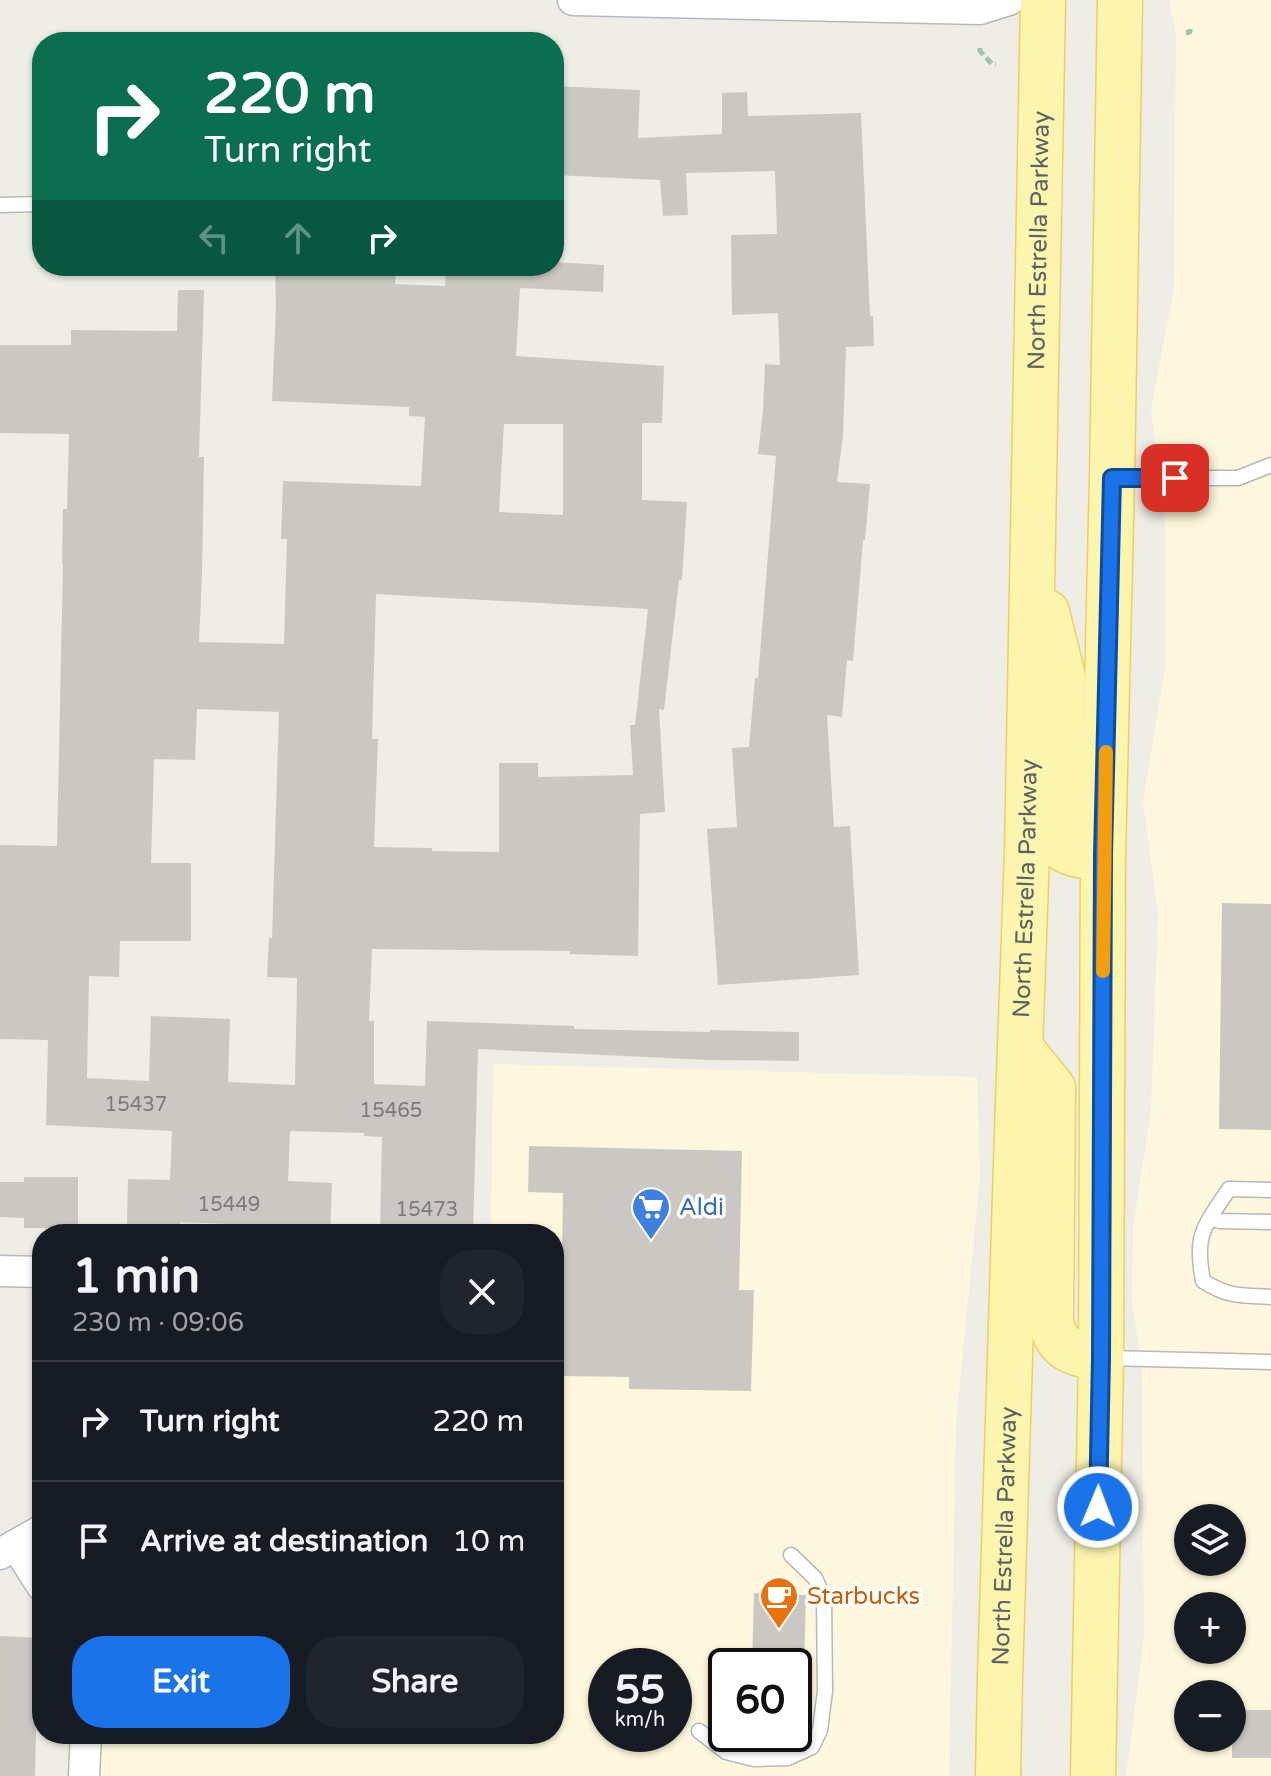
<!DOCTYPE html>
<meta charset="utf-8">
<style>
body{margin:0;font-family:"Varela Round",sans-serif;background:#20242c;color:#f1f3f6;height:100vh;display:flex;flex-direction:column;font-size:30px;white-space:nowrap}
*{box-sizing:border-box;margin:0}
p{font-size:26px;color:#9ea1a6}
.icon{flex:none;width:44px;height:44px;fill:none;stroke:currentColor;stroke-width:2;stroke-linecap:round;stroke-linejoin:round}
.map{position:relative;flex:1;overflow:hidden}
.details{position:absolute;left:32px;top:1224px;width:532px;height:520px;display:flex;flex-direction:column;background:#171b24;border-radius:32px;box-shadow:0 2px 6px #0004}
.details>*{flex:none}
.banner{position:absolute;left:32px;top:32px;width:532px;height:244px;border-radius:32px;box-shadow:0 2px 6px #0004;background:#0b6e4f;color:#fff;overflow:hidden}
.buttons{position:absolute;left:1174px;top:1504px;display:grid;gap:16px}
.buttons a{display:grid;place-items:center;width:72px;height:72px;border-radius:50%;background:#171b24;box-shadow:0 2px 6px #0004;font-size:40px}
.speed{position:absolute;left:588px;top:1648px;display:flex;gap:16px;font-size:40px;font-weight:700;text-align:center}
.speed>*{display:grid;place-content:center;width:104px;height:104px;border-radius:50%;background:#171b24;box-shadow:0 2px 6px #0004;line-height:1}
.speed small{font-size:20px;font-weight:400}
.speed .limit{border:4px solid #111;border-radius:12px;background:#fff;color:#111}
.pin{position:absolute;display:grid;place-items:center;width:68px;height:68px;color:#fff;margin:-34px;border-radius:16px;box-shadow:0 4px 12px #0006}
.me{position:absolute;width:88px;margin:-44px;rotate:1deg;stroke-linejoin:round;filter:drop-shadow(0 0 6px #0008)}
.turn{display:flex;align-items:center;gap:28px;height:168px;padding:0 40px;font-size:36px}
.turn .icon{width:104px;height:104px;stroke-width:2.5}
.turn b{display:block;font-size:56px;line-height:68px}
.lanes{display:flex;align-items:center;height:76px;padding:0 40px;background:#0003;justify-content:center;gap:40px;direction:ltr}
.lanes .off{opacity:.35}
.round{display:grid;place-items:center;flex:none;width:84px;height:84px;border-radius:32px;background:#20242c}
.headline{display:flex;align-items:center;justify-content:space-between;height:136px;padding:0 40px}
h1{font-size:48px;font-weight:700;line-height:60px}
.button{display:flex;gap:16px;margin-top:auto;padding:16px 40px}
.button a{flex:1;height:92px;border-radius:32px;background:#1a73e8;color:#fff;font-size:32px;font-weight:700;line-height:92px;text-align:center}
.button a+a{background:#20242c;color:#f1f3f6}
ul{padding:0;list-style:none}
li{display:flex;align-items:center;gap:24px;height:120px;padding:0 40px;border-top:2px solid #363941}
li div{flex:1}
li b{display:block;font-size:30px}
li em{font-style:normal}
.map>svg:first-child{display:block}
.commercial{fill:#fdf8dd;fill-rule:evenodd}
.building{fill:#cbc8c3;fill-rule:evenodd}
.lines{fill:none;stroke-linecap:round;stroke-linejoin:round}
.service-casing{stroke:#b6b8bc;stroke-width:17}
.minor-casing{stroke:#b6b8bc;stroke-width:33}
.primary-casing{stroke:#edd061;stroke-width:47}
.path{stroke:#9dc6ac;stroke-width:5;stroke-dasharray:8 4;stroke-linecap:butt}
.service{stroke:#fff;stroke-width:14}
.minor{stroke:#fff;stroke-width:30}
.primary{stroke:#fcf5ae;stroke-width:44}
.route-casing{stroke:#114b97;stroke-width:20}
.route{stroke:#1a73e8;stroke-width:14}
.slow{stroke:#f59e0b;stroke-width:14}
.labels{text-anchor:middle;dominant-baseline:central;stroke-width:7;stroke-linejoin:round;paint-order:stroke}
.number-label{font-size:20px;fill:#797b7d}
.street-label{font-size:24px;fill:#5e6166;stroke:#fff}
.shop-label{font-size:24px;fill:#366cbe;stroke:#fff;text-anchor:start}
.food-label{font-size:24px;fill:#c56008;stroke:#fff;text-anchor:start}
</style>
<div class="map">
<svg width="1271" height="1776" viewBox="0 0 1271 1776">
<rect width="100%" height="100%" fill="#efeee6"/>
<g class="commercial">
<path d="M1169 0H1271V1776H1126L1144 1637 1142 1372 1132 1299 1133 1228 1151 1110 1158 915 1143 801 1165 667V529L1151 408 1174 289 1176 33ZM1188 1518H1232V1562H1188ZM1188 1606H1232V1650H1188ZM1188 1694H1232V1738H1188Z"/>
<path d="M493 1064 977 1077 980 1176 956 1424 949 1776H88V1734H554V1234H491ZM606 1666H674V1734H606ZM726 1666H794V1734H726Z"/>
</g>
<g class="building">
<path d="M554 86 640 90 638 138 722 134V93L747 92 748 116 861 113 870 316H873L874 346 846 347 843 436 837 482 870 484 865 540H863L853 661 847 660 842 717 827 715 834 827 850 826 859 975 718 985 707 829 737 827 732 748 749 747 755 678H758L776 456 758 454 763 411 765 364 780 365 778 313 732 315 731 235 777 234 775 171 686 173 688 215 663 216 660 180 554 175Z"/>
<path d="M554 262 604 265 603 292 520 288 516 356 664 366 662 423H642V500L687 502 682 580H679L664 710 659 709 665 812 640 814 638 956 570 954V951L372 949 369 1021H374V1084L425 1086 427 1021 574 1026V1029L710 1032V1030L799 1032V1061L709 1060 478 1049 473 1234H380L382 1137 364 1136V1133L290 1131 288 1181 332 1183 330 1234 278 1232V1226L180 1222V1227L127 1225 128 1179 170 1180 172 1131 46 1125 48 1040 0 1039V845L57 846 63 564H62L63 509H67L69 434 0 433V345H71V330L177 331 178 290H204L199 457H204L202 575 199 642 284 644 287 539H281L283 481 421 486 425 417 409 416V407L272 401 276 305 275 266H396L395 284 445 286 446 266H554ZM504 424H563V515L499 512ZM376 594 648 609 635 725H630L633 775 538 777V763H499V852L432 851V848L374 847 378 739H372ZM197 709 279 712 272 938H269L267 977 297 978 295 1085 228 1082 230 1019 151 1016 149 1081 87 1078 89 976 119 977 120 941H191V863H151L154 759 195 760Z"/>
<path d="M1222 903 1271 904V1130L1219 1129Z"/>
<path d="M529 1146 742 1151 739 1290H754L751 1391 629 1389V1377L560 1376 563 1193 528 1192Z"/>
<path d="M24 1177H78V1228H24V1218L0 1217V1182H24Z"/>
<path d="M754 1593 806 1595 804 1666H752Z"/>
<path d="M0 1636 42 1638V1693H37L35 1776H0Z"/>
<rect x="1232" y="1710" width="39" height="48"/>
</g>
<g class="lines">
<defs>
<g id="service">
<path d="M0 205 42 204"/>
<path d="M1118 478H1238L1271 465"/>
<path d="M1271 1190 1229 1189C1204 1227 1194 1234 1203 1281 1230 1298 1241 1295 1271 1297"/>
<path d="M1210 1218 1220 1221 1271 1222"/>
<path d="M1106 1358 1271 1362"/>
<path d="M699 1731 726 1752 754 1759 788 1758 812 1747 820 1730 825 1691 824 1598 815 1578 791 1555"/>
</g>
<g id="minor">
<path d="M573 0 980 9 1009 0"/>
<path d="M0 1271 42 1272"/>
<path d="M16 1545 42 1586"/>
<path d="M0 1554 42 1530"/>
<path d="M84 1776 86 1734"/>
</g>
<g id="primary">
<path d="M1047 612 1063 677 1061 833 1063 849C1077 857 1088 857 1103 855"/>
<path d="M1020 1047 1053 1088 1051 1321C1056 1350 1075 1355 1101 1358"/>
<path id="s1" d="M998 1776 1000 1677 1017 1132 1027 853 1043 0"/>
<path d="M1093 1776 1101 1358 1103 855 1112 478 1120 0"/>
</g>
</defs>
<use href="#service" class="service-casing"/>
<use href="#minor" class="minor-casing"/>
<use href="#primary" class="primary-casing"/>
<g class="path">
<path d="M1186 33 1190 32V29"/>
<path d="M980 48V51L992 64H996"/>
</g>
<use href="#service" class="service"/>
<use href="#minor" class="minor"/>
<use href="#primary" class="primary"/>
</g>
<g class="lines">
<defs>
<path id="route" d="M1098 1507 1101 1358 1103 855 1112 478H1175"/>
</defs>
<use href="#route" class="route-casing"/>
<use href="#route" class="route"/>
<path class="slow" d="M1103 971 1106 752"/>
</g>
<defs>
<symbol id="supermarket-pin" viewBox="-11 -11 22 30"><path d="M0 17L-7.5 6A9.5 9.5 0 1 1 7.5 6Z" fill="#3f7fe0" stroke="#fff"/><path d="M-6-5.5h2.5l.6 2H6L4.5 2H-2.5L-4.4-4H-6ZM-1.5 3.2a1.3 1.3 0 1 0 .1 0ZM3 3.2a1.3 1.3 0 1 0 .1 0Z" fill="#fff"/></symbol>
<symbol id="cafe-pin" viewBox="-11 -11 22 30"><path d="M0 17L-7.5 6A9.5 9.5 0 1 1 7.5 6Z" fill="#e8710a" stroke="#fff"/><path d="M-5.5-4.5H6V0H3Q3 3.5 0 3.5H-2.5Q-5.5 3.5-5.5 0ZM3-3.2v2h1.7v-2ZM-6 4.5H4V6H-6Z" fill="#fff"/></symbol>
</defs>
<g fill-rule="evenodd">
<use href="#supermarket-pin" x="629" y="1185" width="44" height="60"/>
<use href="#cafe-pin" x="757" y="1574" width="44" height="60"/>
</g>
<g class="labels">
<g class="number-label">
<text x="136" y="1105">15437</text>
<text x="391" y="1111">15465</text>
<text x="229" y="1205">15449</text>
<text x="427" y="1210">15473</text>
</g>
<g class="street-label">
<text stroke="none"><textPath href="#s1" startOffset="1536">North Estrella Parkway</textPath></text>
<text stroke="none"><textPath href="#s1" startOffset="888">North Estrella Parkway</textPath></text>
<text stroke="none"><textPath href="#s1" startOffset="240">North Estrella Parkway</textPath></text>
</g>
<g class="shop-label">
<text x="679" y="1207">Aldi</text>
</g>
<g class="food-label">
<text x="807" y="1596">Starbucks</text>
</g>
</g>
</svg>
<div class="buttons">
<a><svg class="icon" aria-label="layers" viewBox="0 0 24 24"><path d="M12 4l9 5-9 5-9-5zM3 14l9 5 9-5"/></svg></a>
<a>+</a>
<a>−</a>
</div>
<div class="speed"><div>55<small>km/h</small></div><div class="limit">60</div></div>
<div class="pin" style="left:1175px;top:478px;background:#d93025"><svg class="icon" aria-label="arrive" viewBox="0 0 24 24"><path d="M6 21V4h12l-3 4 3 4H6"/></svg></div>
<svg class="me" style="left:1098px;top:1507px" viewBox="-20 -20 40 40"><circle r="17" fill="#1a73e8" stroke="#fff" stroke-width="3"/><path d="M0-11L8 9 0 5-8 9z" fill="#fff"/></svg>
<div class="banner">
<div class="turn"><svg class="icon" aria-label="right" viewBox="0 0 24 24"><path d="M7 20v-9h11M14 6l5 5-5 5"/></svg><div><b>220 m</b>Turn right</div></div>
<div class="lanes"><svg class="icon off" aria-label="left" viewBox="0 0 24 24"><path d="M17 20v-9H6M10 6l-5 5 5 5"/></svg><svg class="icon off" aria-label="ahead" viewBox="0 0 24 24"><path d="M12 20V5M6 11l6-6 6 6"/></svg><svg class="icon" aria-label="right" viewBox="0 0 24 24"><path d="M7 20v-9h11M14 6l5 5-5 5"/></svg></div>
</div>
<section class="details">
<div class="headline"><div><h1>1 min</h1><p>230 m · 09:06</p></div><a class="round"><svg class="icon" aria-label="close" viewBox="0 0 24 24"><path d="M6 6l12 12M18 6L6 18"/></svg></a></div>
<ul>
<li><svg class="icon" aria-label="right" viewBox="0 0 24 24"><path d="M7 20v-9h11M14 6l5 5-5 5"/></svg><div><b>Turn right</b></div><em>220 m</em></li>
<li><svg class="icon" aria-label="arrive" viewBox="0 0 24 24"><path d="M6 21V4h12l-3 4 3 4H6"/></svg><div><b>Arrive at destination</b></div><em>10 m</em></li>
</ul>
<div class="button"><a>Exit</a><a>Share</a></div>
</section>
</div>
